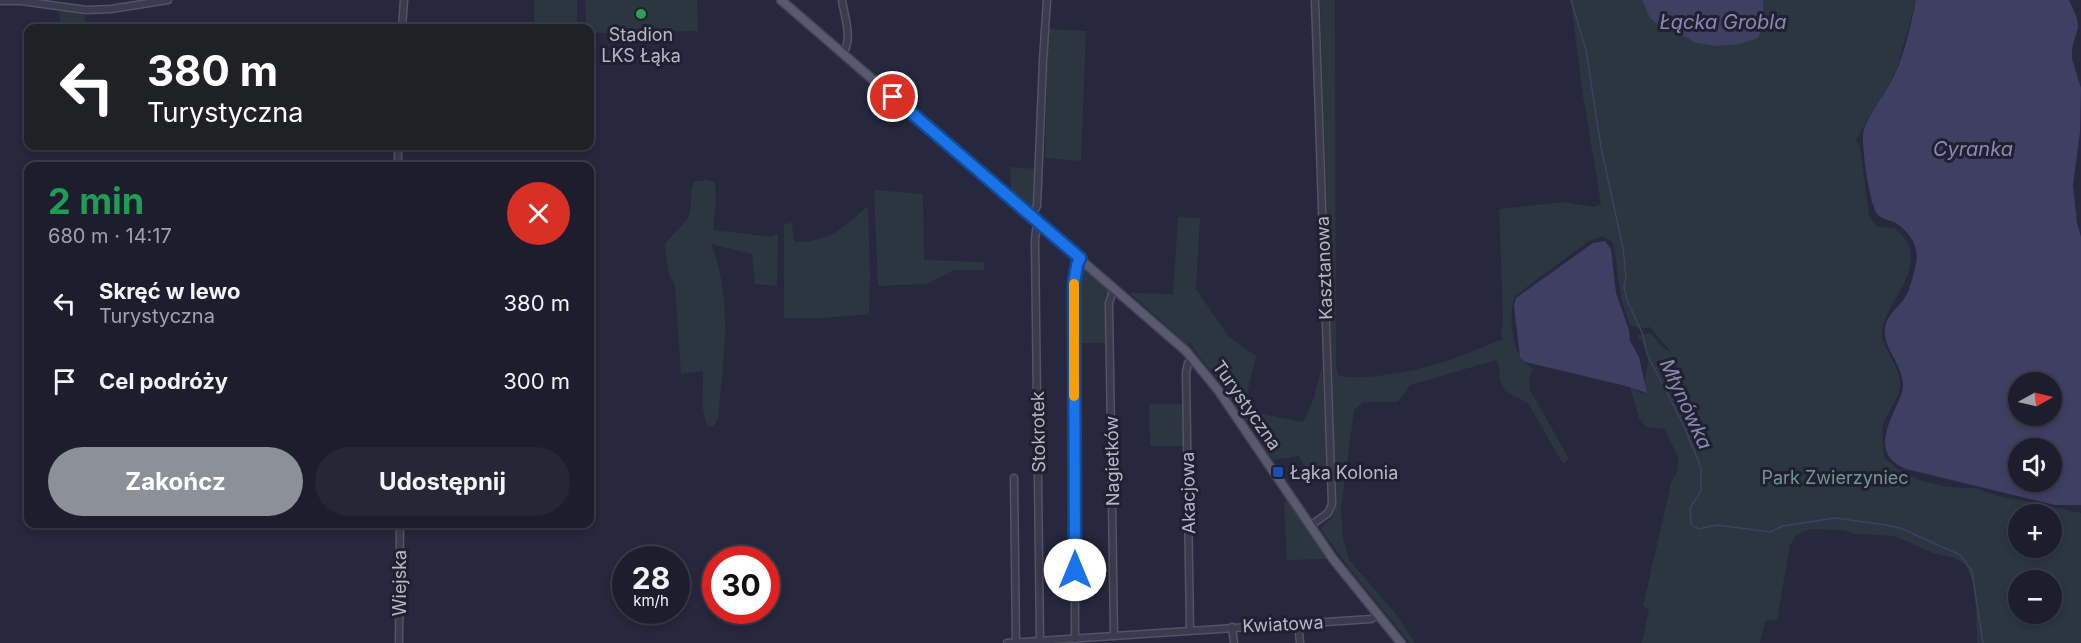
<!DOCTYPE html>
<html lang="pl">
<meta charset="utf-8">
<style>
body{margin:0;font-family:Inter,sans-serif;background:#252636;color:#f1f3f6;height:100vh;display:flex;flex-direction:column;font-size:22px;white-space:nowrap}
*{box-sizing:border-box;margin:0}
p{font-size:20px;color:#a0a2aa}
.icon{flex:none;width:33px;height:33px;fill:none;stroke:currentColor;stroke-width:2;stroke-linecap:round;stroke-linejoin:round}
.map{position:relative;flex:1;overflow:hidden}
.drawer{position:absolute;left:24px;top:162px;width:570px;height:366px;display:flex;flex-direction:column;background:#1d1d2e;border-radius:12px;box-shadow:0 3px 9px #0003,0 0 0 2px #3b3b4a}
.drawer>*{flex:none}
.hud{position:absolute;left:24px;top:24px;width:570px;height:126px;border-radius:12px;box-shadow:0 3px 9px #0003,0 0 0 2px #3b3b4a;background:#202124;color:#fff;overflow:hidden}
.needle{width:39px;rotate:82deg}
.fabs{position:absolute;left:2008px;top:372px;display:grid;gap:12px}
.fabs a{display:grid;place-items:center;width:54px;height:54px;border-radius:50%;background:#1d1d2e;box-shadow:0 3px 9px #0003,0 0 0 2px #3b3b4a;font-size:30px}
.speed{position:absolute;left:612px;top:546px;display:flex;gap:12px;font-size:30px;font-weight:700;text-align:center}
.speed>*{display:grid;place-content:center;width:78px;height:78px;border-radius:50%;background:#1d1d2e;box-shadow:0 3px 9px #0003,0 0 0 2px #3b3b4a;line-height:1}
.speed small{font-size:15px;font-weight:400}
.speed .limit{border:9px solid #d22;background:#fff;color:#111}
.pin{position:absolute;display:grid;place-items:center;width:51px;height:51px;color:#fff;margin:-26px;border:3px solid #fff;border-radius:50%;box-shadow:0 2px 6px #0007}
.me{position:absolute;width:66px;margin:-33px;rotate:0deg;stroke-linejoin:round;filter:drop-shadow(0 0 4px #0008)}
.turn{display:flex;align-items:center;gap:21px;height:126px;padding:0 24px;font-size:27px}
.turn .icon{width:78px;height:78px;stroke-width:2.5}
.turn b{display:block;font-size:42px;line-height:51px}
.round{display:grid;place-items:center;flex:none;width:63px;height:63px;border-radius:32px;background:#252636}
.head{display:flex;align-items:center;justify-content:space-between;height:102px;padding:0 24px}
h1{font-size:36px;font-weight:700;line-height:45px;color:#1e9e55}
.button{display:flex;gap:12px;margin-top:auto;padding:12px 24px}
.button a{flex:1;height:69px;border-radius:36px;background:#8c9099;color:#fff;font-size:24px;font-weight:700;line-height:69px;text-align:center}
.button a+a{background:#252636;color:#f1f3f6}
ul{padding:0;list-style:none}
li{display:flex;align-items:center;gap:18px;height:78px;padding:0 24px}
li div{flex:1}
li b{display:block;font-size:22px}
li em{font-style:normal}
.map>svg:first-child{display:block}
.green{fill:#2c3641;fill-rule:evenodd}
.water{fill:#3f3f64;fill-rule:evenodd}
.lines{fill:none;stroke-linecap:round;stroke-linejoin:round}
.stream{stroke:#3f3f64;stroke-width:1.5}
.minor-casing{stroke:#535365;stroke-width:9}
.major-casing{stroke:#424153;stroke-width:11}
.minor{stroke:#3b3b4d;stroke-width:6}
.major{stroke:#5a596d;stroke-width:8}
.route-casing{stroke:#114b97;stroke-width:15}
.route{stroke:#1a73e8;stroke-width:10}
.slow{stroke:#f59e0b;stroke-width:10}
.leisure-dot{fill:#2e9e5b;stroke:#202032;stroke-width:2}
.transit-dot{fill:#1a4fb4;stroke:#202032;stroke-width:2}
.labels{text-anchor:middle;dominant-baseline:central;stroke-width:6;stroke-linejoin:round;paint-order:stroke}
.poi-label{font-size:18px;fill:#b8b7c8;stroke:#202032}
.street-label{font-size:18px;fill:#b8b7c8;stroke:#202032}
.park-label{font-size:18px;fill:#71978a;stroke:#202032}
.water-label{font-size:20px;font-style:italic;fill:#8989b1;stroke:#202032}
</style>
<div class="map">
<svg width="2081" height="643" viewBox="0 0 2081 643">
<rect width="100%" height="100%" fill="#27273d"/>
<g class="green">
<rect x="534" y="0" width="43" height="28"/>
<path d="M585 0H697L698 31 595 33 590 32V28H586Z"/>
<path d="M1320 0H1335L1336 368 1339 376C1370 381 1425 369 1455 358 1471 353 1487 344 1504 339L1501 336 1503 319 1499 209 1564 202 1593 207 1601 204 1583 96 1571 2 1568 0H1642C1654 29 1658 20 1681 35L1763 3V0H1916L1896 72 1856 140 1860 147 1869 216 1878 227 1895 228C1899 233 1905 238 1907 242 1923 275 1885 302 1882 332 1880 345 1899 364 1900 382 1901 399 1888 410 1883 425 1881 434 1884 447 1884 457L1896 468 1919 480 1947 487 1975 488 1999 496 2081 513V643H1977L1976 609 1972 580 1965 564 1954 558 1933 553 1894 536 1855 534 1843 530 1810 529 1796 535 1790 545 1777 620 1765 621 1760 643H1642L1649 610 1643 606 1671 483 1678 469V458L1665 429 1646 427 1639 418 1630 387 1643 394C1646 386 1644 382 1646 375 1650 356 1649 352 1637 335L1650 333 1662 347 1672 353 1650 327 1640 329 1630 325 1621 298 1614 247 1612 242 1603 236 1589 241 1515 296C1509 312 1511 340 1520 356 1523 361 1529 366 1533 370L1529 378 1530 390 1569 459 1563 464 1528 403 1505 391 1500 380 1499 365 1496 360 1410 385 1398 402H1363L1354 410 1341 508 1343 540 1350 561 1397 615 1415 643H1410L1348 567 1320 528 1332 518 1336 504ZM2019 514H2052V548H2019ZM2019 580H2052V614H2019Z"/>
<path d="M59 9 84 13 86 28H61Z"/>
<path d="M1048 29 1086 31 1081 161 1045 158Z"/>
<path d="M1010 167 1037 169 1034 210 1011 190Z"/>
<path d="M706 180 715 182 716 202 713 230 772 237 778 233 777 286 755 284 752 254 711 244C734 302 723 359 718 420L713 426 708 427C699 407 704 391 703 371L681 374 675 284 669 275 665 244C671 235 686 224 689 215 693 204 689 194 694 182Z"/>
<path d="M874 190 923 194 924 260 984 262V270H954L927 284 878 286Z"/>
<path d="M868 206 870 275 869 314 825 318H784V224L792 223 794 242C830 242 841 229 868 206Z"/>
<path d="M1178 217 1200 218 1196 289 1228 336 1256 356 1243 410 1303 422 1314 398 1322 365 1327 469 1308 473 1299 456 1273 460 1216 377 1192 348 1193 346 1190 343 1188 345 1130 293 1173 294Z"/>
<path d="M1079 264 1110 290 1106 297 1108 343H1079Z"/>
<path d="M1149 404H1185L1186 446H1150Z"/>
<path d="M1290 500 1327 559 1287 560 1284 503Z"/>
</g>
<g class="water">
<path d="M1642 0H1763L1764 24 1758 38 1739 44 1717 46 1696 43 1670 28 1661 27 1650 18Z"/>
<path d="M1916 0H2069L2077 18 2078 28 2072 48V59L2081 88 2080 132 2073 185 2077 223 2081 237V505H2055L1906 469C1876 457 1884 433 1895 409 1898 402 1902 395 1903 387 1904 363 1879 347 1886 323 1890 312 1902 304 1907 294 1911 285 1914 273 1916 263 1920 246 1908 230 1894 222 1889 220 1882 219 1878 215 1869 205 1862 148 1863 135 1864 120 1888 90 1895 74 1905 52 1911 24 1916 0ZM2019 382H2052V416H2019ZM2019 448H2052V482H2019Z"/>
<path d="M1605 241 1611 249 1616 293 1629 330 1630 341 1639 357 1647 393 1626 386 1525 362 1520 357 1514 306 1516 298 1593 243Z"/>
</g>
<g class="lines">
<path class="stream" d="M1571 0 1586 50 1601 147 1623 248 1626 276 1624 287 1627 300 1643 335 1647 354 1684 426 1701 468V491L1690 508 1691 524 1698 529 1717 525 1770 532 1783 526 1835 518 1886 525 1900 528 1960 555 1972 571 1983 643"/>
<defs>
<g id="minor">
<path d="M842 0C844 16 854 40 842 54"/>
<path d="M0 1H21L87 10 111 9 168 0"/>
<path d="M402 28 404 0"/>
<path d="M398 146V166"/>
<path d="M1031 217 1037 206 1043 61 1047 0"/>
<path d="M1040 224 1036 230 1035 240 1040 641"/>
<path d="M1014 478 1016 643"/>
<path d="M1310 526 1328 513 1332 504 1315 0"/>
<path d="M1298 623 1300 643"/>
<path d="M1232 627 1234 643"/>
<path d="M1190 630 1186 373 1188 363 1193 359"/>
<path d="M1114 636 1109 303 1114 288"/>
<path d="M1075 639 1074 283 1076 267 1080 258"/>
<path d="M399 643 400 524"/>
<path d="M1007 643 1371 619 1378 615"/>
</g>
<path id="major" d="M781 0 1186 351 1218 390 1333 559 1401 643"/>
</defs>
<use href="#minor" class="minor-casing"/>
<use href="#major" class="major-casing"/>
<use href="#minor" class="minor"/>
<use href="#major" class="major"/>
</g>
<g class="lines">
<defs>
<path id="route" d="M893 97 1080 258 1077 265 1074 283 1075 570"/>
</defs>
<use href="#route" class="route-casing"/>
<use href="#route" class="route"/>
<path class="slow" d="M1074 284V396"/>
</g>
<circle class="leisure-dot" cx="641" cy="14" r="6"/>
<rect class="transit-dot" x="1272" y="466" width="12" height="12" rx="3"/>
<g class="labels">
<g class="poi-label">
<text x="641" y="34">Stadion<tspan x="641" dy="21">LKS Łąka</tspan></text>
<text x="1290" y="472" text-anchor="start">Łąka Kolonia</text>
</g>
<g class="street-label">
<text transform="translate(1324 268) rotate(-92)">Kasztanowa</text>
<text transform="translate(1247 405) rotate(55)">Turystyczna</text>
<text transform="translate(1038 432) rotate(-91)">Stokrotek</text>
<text transform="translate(1112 461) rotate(-91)">Nagietków</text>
<text transform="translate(1188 493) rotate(-91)">Akacjowa</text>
<text transform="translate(399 583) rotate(-90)">Wiejska</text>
<text transform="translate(1283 624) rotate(-3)">Kwiatowa</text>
</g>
<g class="park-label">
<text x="1835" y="477">Park Zwierzyniec</text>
</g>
<g class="water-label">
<text x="1723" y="22">Łącka Grobla</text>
<text x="1973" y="149">Cyranka</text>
<text transform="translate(1686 404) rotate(65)">Młynówka</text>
</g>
</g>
</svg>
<div class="fabs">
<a><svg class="needle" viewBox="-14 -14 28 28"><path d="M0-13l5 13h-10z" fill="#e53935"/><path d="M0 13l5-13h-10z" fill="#a0a2aa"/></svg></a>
<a><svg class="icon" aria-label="sound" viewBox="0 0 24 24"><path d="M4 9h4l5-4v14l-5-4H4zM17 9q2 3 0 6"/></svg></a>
<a>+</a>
<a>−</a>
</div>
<div class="speed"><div>28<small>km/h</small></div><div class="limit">30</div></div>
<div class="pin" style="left:893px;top:97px;background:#d93025"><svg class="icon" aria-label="arrive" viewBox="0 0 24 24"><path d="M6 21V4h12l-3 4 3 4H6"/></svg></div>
<svg class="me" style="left:1075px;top:570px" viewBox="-20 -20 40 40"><circle r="19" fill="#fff"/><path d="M0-13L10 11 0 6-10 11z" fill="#1a73e8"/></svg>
<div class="hud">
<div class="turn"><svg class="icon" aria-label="left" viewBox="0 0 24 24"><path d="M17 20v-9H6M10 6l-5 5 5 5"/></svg><div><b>380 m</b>Turystyczna</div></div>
</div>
<section class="drawer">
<div class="head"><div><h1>2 min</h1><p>680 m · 14:17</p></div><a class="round" style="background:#d93025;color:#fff"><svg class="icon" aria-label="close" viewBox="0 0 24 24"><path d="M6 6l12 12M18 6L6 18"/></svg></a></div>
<ul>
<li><svg class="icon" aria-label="left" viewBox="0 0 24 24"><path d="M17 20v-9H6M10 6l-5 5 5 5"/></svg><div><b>Skręć w lewo</b><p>Turystyczna</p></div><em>380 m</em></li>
<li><svg class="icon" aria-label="arrive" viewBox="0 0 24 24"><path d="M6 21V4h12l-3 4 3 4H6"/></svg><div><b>Cel podróży</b></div><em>300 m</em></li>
</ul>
<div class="button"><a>Zakończ</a><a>Udostępnij</a></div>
</section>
</div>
